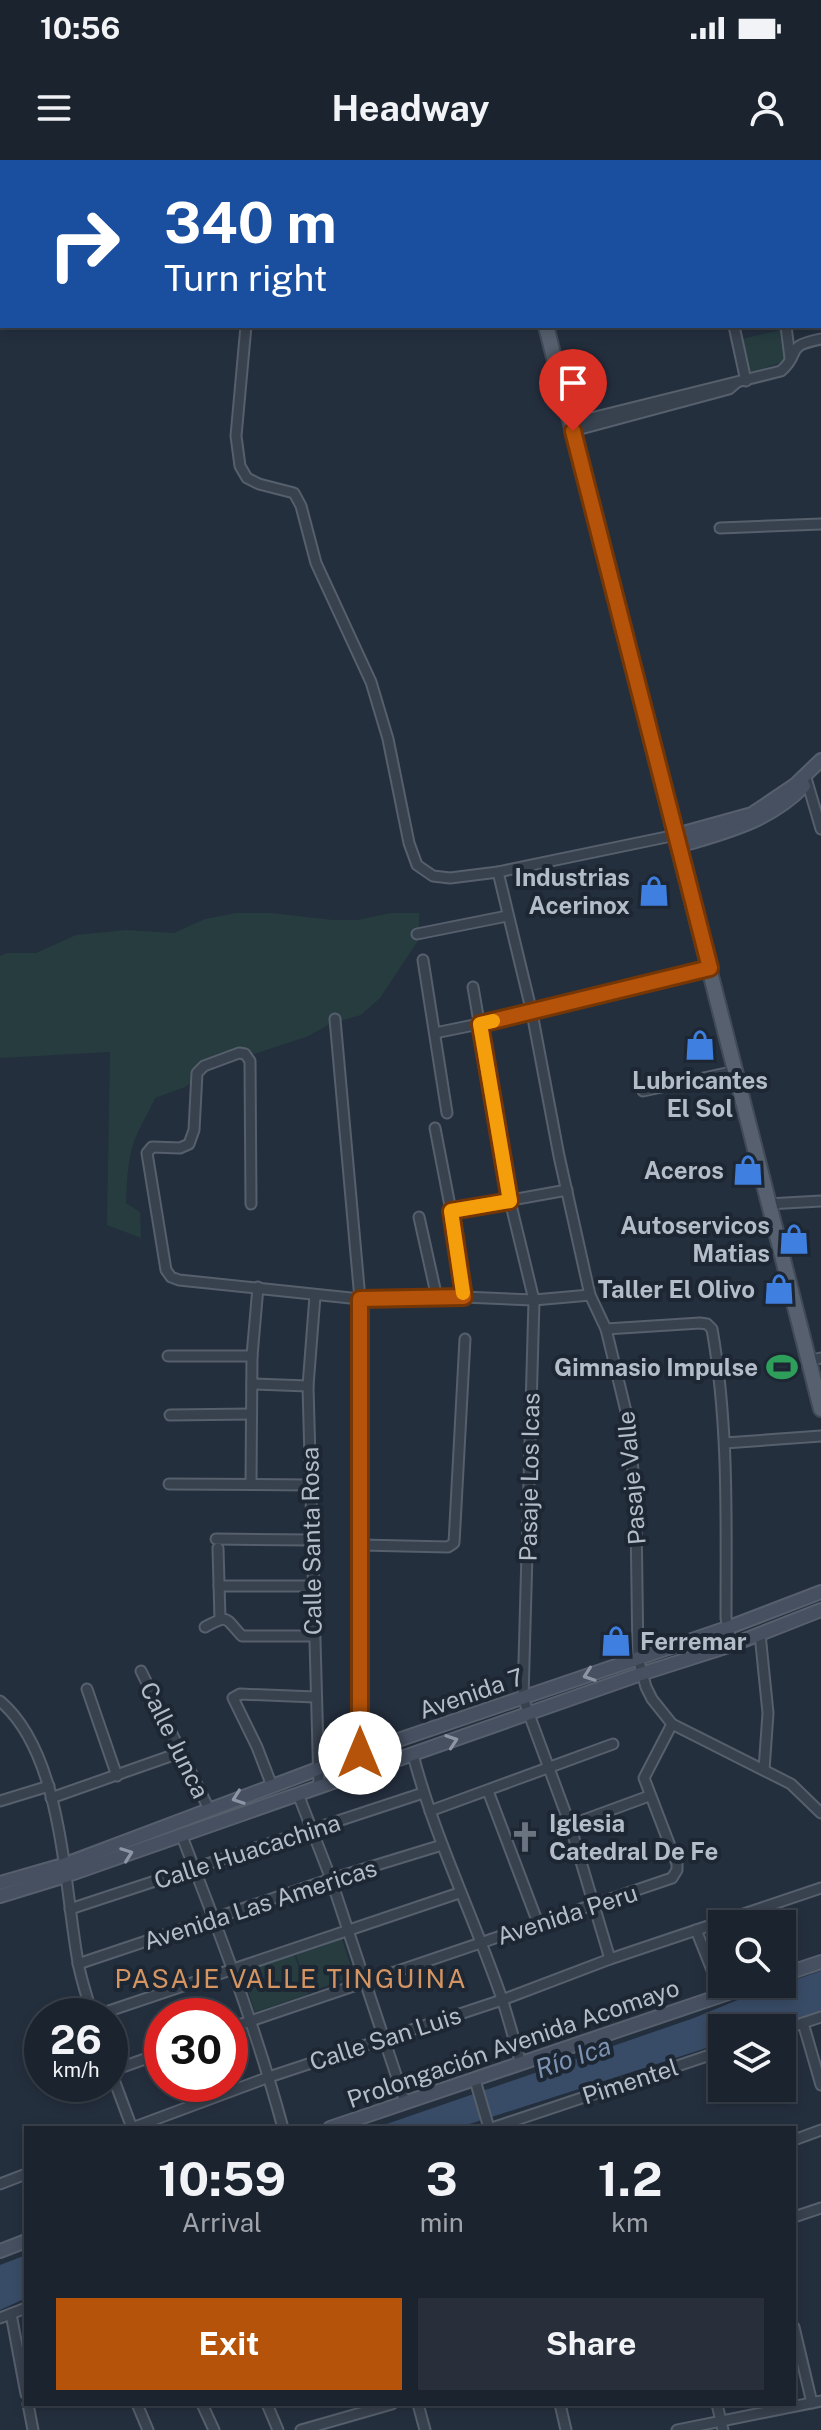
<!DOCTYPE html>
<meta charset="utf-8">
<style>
body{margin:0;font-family:"Public Sans",sans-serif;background:#282f3a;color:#f1f3f6;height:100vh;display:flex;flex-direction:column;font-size:30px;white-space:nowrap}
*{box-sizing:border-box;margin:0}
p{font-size:26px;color:#a0a4aa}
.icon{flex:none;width:44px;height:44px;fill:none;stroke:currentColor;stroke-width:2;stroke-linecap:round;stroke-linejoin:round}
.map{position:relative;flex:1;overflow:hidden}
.details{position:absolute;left:24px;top:1966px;width:772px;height:280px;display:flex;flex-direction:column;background:#1b232e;border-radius:0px;box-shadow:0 4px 12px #0003,0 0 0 2px #39404a}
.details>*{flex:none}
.guide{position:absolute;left:0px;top:0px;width:822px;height:168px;box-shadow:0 4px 12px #0003,0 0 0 2px #39404a;background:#1a4fa0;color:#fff;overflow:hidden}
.buttons{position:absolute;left:708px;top:1750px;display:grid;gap:16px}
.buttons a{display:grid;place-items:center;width:88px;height:88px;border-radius:0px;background:#1b232e;box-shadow:0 4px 12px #0003,0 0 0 2px #39404a;font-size:40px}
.speed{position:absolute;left:24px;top:1838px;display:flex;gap:16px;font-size:40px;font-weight:700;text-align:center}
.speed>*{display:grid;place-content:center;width:104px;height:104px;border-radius:50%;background:#1b232e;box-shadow:0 4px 12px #0003,0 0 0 2px #39404a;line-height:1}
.speed small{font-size:20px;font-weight:400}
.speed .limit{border:12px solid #d22;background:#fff;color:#111}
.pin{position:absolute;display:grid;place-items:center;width:68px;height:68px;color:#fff;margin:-82px -34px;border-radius:50% 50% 50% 0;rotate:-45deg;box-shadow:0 0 8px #0007}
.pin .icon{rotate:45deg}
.me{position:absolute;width:88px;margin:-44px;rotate:0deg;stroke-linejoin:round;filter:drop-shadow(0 0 6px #0008)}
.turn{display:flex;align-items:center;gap:28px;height:168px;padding:0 32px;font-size:36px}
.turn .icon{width:104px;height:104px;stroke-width:2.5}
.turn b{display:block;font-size:56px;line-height:68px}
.eta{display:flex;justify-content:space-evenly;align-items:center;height:136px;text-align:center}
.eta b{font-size:48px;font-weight:700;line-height:56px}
.action{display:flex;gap:16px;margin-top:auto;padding:16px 32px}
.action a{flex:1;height:92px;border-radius:0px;background:#b45309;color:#fff;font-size:32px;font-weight:700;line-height:92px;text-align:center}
.action a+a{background:#282f3a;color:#f1f3f6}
.status{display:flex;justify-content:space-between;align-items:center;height:56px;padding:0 40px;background:#1b232e;direction:ltr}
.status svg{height:22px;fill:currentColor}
header{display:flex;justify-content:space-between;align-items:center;height:104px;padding:0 32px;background:#1b232e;font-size:36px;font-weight:700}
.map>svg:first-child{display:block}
.green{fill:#263c3f}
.water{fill:#394c67}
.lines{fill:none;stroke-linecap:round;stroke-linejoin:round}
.street-casing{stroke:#565f6c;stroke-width:13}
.secondary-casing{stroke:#565f6c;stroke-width:16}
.primary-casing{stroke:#414a57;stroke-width:18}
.street{stroke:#38414e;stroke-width:9}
.secondary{stroke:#465061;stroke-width:12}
.primary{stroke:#56606e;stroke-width:14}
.oneway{stroke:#8e96a5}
.route-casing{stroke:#753606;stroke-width:20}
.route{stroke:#b45309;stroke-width:14}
.slow{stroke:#f59e0b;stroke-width:14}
.labels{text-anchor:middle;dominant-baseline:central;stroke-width:8;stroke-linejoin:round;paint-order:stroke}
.poi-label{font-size:24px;font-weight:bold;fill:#b4bcc9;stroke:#1d2633;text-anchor:end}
.street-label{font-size:24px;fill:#b4bcc9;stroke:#1d2633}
.neighbourhood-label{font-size:26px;letter-spacing:2px;fill:#d59563;stroke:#1d2633}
.water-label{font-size:26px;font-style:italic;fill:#7c92b1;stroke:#1d2633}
</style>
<div class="status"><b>10:56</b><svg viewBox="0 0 49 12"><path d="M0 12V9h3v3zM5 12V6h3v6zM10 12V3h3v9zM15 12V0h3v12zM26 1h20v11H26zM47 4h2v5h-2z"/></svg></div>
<header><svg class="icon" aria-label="menu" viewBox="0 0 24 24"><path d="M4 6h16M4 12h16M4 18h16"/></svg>Headway<svg class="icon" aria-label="person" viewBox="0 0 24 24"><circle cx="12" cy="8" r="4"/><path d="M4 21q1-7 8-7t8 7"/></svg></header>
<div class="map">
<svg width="821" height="2270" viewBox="0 0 821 2270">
<rect width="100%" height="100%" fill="#242f3e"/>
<g class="green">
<path d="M781 170 786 201 749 213 741 179Z"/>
<path d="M236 753H271L333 760H357L391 753H419V779L380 838 361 855 332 863 306 877 217 906 185 927 155 938C149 952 136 973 133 985 127 1004 127 1024 126 1043L140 1052 141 1078 107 1065 110 892 0 898V796L7 793H36L76 775 126 770 174 773 205 759Z"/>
<path d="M342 1779 354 1816 309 1832 296 1795Z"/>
<path d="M294 1794 308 1834 255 1852 242 1812Z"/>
</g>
<g class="water">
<path d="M821 1811V1851L769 1868H722V1883L457 1968H375L694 1858 747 1836Z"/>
<path d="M26 2095V2138L0 2150V2105Z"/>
</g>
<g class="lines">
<defs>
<g id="street">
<path d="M81 0 85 2"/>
<path d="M214 0V2"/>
<path d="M709 0V2"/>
<path d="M761 0V2"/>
<path d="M815 0V2"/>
<path d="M820 37 821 44"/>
<path d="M246 166 236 276 240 306 247 318 259 324 294 333 301 346 316 403 371 522 388 579 409 683 417 705 433 716 450 718 498 712 676 675"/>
<path d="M734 166 746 221"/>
<path d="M786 166 790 198"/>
<path d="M571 263 781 211C803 192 782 187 821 179"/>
<path d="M573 271 729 229 736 223"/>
<path d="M720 368 821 364"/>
<path d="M806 618 821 669"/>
<path d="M498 712 532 853 559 996 590 1135 606 1169 630 1268 636 1357 638 1498 646 1527 652 1539 672 1564 791 1624 821 1653"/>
<path d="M417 774 507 756"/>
<path d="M423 800 447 953"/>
<path d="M473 827 510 1041 534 1140 523 1538 570 1665 610 1799"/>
<path d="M335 859 360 1139V1593"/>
<path d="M435 873 532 853 710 808"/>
<path d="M643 931 736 911"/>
<path d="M435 968 451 1051 464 1137"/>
<path d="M251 1044 250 901 245 894 239 893 204 906 197 913 194 970 189 984 180 988 152 987 147 993 166 1110 171 1117 179 1120 360 1139 464 1137 534 1140 590 1135"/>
<path d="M768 1044 821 1041"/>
<path d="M451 1051 567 1030"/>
<path d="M419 1057 437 1138"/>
<path d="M315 1136 308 1226 319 1626"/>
<path d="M606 1169 700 1163 707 1164 712 1169C729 1265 726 1362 726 1458L732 1485"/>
<path d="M168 1196H252"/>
<path d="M808 1201 821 1198"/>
<path d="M252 1224 308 1226"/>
<path d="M170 1255 251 1254"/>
<path d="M725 1283 821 1276"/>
<path d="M251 1323 252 1196 258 1127"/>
<path d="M169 1324 310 1325"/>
<path d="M216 1379 311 1380"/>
<path d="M361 1385 448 1387 454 1383 465 1179"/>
<path d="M218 1388 220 1459"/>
<path d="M219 1426H313"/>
<path d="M205 1467C230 1453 225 1459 242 1476H314"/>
<path d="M760 1474 768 1553 764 1610"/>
<path d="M141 1511 209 1649"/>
<path d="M87 1529 117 1616"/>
<path d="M0 1541C63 1594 64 1726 78 1802 81 1820 88 1838 92 1856"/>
<path d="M413 1595C435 1679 474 1757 502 1839 509 1860 515 1883 521 1904"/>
<path d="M272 1626 257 1587 233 1538 240 1534 315 1537"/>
<path d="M488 1631 538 1763"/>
<path d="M298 1634 331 1719 405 1942"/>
<path d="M51 1638 179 1593"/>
<path d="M0 1641 49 1626"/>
<path d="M430 1651 613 1584"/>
<path d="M570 1665 649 1636"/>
<path d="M181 1674C219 1771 256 1868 283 1968"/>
<path d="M70 1749 423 1633"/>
<path d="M696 1770 722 1835"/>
<path d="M78 1804 331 1719 442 1685"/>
<path d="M94 1856 459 1733"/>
<path d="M803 1863 821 1925"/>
<path d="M230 1868 672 1718 677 1710V1704L644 1618 672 1564"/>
<path d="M782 1870 821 1857"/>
<path d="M110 1909 132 1968"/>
<path d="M111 1911 162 1893"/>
<path d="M475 1920 489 1968"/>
<path d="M132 1968 269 1917 502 1840 610 1799 821 1728"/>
<path d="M492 1968 722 1891"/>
<path d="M794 1980 821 1970"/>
<path d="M0 2024 26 2014"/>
<path d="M794 2057 821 2048"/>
<path d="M11 2154 26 2234"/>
<path d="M0 2158 26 2148"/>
<path d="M794 2167 812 2243"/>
<path d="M28 2244 33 2270"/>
<path d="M137 2244 148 2270"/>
<path d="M202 2244 214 2270"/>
<path d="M267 2244 278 2270"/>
<path d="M418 2244 425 2270"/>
<path d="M560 2244 566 2270"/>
<path d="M717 2244 723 2270"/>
<path d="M301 2270 392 2244"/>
<path d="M677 2270 821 2241"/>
</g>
<g id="secondary">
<path d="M676 675 752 654 795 625 821 600"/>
<path d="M679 686C725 672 769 662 804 626"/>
<path d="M0 1723 63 1705 360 1593 727 1468 821 1432"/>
<path d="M0 1736 65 1716 641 1514 732 1485 821 1450"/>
<path d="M782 1815 821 1802"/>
<path d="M330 1968 755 1824"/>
<path d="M0 2091 26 2081"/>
</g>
<g id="primary">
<path d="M504 0V2"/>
<path d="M546 166 821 1249"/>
</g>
</defs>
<use href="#street" class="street-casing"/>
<use href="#secondary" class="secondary-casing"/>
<use href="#primary" class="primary-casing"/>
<use href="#street" class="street"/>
<use href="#secondary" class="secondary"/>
<use href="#primary" class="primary"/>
</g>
<defs><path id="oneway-chevron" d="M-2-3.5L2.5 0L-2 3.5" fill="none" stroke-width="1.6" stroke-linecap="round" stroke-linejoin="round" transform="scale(2)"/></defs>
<g class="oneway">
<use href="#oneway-chevron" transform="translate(589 1515) rotate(161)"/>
<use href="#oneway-chevron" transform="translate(452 1581) rotate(-19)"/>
<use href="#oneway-chevron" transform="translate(238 1638) rotate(160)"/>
<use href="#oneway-chevron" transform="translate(127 1694) rotate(-20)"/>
</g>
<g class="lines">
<defs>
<path id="route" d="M360 1593V1139L464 1137 451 1051 510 1041 480 864 710 808 573 271"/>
</defs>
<use href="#route" class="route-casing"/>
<use href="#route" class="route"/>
<path class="slow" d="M463 1133 451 1051 510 1041 480 864 493 861"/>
</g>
<defs>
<symbol id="shop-bare" viewBox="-9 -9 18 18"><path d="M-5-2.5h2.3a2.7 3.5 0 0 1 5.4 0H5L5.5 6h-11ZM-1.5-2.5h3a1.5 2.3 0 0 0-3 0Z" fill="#3f7fe0" stroke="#1d2633" stroke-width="2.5" paint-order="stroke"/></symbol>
<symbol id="stadium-bare" viewBox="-9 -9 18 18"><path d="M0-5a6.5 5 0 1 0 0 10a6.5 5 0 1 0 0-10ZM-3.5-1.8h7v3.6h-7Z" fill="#2e9e5b" stroke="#1d2633" stroke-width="2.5" paint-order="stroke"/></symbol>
<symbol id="church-bare" viewBox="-9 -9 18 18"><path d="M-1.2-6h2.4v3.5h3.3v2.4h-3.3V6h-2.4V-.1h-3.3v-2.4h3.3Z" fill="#6b7280" stroke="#1d2633" stroke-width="2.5" paint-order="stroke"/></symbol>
</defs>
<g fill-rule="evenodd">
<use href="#shop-bare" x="632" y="709" width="44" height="44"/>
<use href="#shop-bare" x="678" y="863" width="44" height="44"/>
<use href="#shop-bare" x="726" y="988" width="44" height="44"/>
<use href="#shop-bare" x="772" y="1057" width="44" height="44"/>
<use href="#shop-bare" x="757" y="1107" width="44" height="44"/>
<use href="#stadium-bare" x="760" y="1185" width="44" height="44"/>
<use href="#shop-bare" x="594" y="1459" width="44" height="44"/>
<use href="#church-bare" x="503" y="1655" width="44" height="44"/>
</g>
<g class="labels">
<g class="poi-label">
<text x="630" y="717">Industrias<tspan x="630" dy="28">Acerinox</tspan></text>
<text x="700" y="920" text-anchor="middle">Lubricantes<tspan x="700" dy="28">El Sol</tspan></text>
<text x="724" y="1010">Aceros</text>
<text x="770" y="1065">Autoservicos<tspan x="770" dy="28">Matias</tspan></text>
<text x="755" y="1129">Taller El Olivo</text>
<text x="758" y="1207">Gimnasio Impulse</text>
<text x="640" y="1481" text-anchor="start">Ferremar</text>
<text x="549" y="1663" text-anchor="start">Iglesia<tspan x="549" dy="28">Catedral De Fe</tspan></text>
</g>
<g class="street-label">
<text transform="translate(529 1317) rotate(-89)">Pasaje Los Icas</text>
<text transform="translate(631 1318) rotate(-95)">Pasaje Valle</text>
<text transform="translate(311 1381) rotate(-91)">Calle Santa Rosa</text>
<text transform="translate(471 1533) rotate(-19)">Avenida 7</text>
<text transform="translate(175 1580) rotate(64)">Calle Junca</text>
<text transform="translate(247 1691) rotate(-18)">Calle Huacachina</text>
<text transform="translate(260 1744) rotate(-18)">Avenida Las Americas</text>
<text transform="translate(567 1754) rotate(-18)">Avenida Peru</text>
<text transform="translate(385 1878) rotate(-18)">Calle San Luis</text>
<text transform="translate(513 1883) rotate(-19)">Prolongación Avenida Acomayo</text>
<text transform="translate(630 1921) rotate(-18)">Pimentel</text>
</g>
<g class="neighbourhood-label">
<text x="291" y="1818">PASAJE VALLE TINGUINA</text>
</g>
<g class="water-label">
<text transform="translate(573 1897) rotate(-19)">Río Ica</text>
</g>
</g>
</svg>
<div class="buttons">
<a><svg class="icon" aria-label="search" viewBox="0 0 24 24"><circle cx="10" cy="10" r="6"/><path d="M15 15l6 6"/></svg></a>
<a><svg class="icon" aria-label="layers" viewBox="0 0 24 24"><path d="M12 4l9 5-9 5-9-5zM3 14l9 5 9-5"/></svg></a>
</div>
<div class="speed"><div>26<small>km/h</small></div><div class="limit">30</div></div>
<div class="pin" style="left:573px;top:271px;background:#d93025"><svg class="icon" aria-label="arrive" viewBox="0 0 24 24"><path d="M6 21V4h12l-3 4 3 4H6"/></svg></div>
<svg class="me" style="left:360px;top:1593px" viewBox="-20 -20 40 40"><circle r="19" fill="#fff"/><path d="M0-13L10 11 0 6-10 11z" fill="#b45309"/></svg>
<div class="guide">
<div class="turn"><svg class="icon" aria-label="right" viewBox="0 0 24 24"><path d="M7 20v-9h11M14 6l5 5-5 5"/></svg><div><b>340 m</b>Turn right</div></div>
</div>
<section class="details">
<div class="eta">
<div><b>10:59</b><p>Arrival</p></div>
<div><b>3</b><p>min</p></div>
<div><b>1.2</b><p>km</p></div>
</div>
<div class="action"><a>Exit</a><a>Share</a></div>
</section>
</div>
